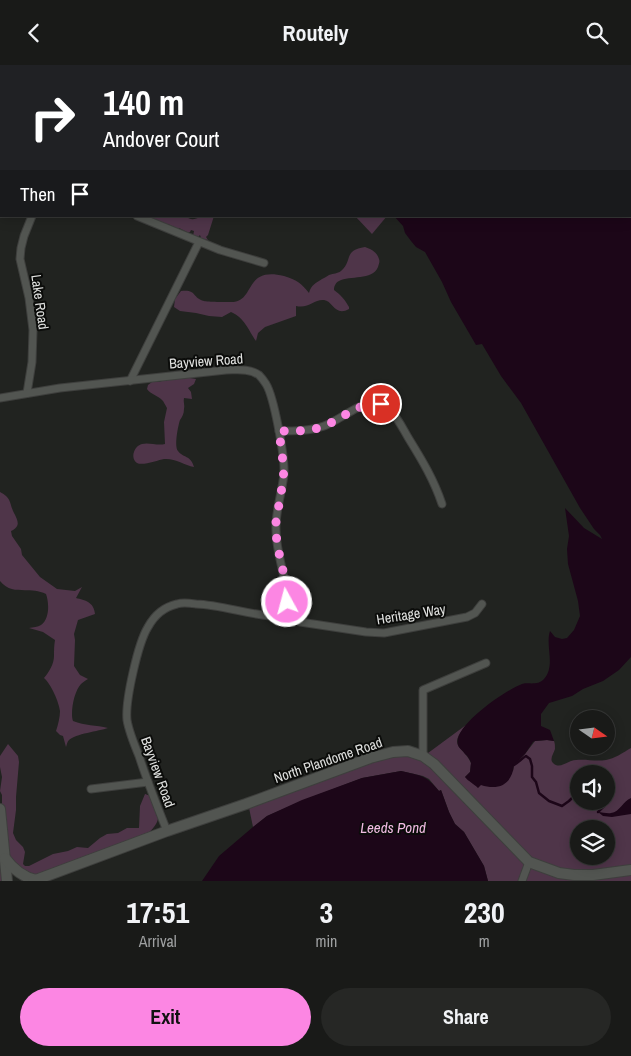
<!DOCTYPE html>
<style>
body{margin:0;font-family:"Archivo Narrow",sans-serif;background:#262725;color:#f1f3f6;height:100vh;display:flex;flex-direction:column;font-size:19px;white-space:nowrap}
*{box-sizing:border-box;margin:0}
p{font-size:16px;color:#9fa1a2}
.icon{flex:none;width:28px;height:28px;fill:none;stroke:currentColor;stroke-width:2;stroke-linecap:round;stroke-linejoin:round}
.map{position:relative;height:816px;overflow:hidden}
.details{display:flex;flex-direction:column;background:#191a18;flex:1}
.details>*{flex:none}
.hud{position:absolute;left:0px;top:0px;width:631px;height:152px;box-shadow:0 2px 12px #0003,0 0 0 1px #373837;background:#202124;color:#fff;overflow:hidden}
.needle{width:32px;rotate:104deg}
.tools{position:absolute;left:570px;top:645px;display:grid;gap:10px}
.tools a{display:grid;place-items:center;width:45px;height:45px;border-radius:50%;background:#191a18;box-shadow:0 2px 12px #0003,0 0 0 1px #373837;font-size:25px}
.pin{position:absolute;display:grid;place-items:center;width:42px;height:42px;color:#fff;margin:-21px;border:2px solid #fff;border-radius:50%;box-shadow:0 1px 5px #0007}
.me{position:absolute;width:55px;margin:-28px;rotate:353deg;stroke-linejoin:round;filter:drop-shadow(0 0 4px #0008)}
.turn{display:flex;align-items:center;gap:18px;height:105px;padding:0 20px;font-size:22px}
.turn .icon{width:65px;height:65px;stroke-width:2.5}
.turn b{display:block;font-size:35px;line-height:42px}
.then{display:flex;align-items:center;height:48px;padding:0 20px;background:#0003;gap:10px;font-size:19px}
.eta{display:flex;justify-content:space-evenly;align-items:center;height:85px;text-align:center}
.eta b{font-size:30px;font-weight:800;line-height:35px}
.action{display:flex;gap:10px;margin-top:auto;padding:10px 20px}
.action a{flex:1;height:58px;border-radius:30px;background:#fc86e3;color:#111;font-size:20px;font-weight:800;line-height:58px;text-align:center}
.action a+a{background:#262725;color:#f1f3f6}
header{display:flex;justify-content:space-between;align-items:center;height:65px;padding:0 20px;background:#191a18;font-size:22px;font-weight:800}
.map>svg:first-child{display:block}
.green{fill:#4f3549;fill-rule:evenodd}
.water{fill:#1c0618}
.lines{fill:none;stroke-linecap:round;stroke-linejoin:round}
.stream{stroke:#1c0618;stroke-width:2.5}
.street-casing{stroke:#3e3f3d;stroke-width:9}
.secondary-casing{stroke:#3e3f3d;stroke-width:12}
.street{stroke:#525551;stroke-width:7}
.secondary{stroke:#525551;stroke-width:10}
.route{stroke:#fc86e3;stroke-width:9;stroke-dasharray:0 16.2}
.labels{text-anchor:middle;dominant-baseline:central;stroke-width:4;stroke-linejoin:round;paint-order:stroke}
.street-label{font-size:14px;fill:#e1e2e0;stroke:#0b0c0a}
.water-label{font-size:15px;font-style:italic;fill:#f0bbe2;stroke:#0b0c0a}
</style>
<header><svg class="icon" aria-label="back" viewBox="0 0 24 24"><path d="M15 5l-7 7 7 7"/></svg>Routely<svg class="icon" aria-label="search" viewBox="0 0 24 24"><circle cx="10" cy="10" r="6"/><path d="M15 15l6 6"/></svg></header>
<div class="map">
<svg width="631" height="816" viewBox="0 0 631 816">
<rect width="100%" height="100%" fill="#212320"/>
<g class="green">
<path d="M149 151H185C192 156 194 154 201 152 204 151 210 151 214 151L208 170 206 172 208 175 201 173 200 170 198 172 193 171 194 166 191 165 190 167H187L179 163 178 164 175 163C169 158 161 158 154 156L153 153Z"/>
<path d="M355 151H387L372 169Z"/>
<path d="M365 182C371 184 377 187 379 194 380 197 379 198 378 202 372 216 350 210 339 216 335 218 334 222 334 225 341 230 345 235 349 242V244C335 252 333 236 324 235 314 234 309 244 296 241V251L265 262 258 268 256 276C248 265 245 253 231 247L222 252 209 251 196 248 180 246 174 242 175 234 181 226C197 224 192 233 204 236 207 237 227 237 231 237 256 237 243 201 284 211 297 215 301 218 309 228 311 220 316 218 322 214 325 213 327 211 329 210 334 208 337 209 341 206 353 196 343 185 365 182Z"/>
<path d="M184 312 196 314 194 319 188 323 191 327 192 334 184 333C183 337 185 340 184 344 184 349 182 352 180 355 178 361 174 381 178 386 183 393 191 390 194 402 184 400 175 393 164 394 158 395 143 401 137 398 130 393 134 381 142 379 149 377 157 381 165 379L164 357 167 343C167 343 163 336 163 336 158 330 151 330 147 324L148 320 152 317H159L170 313Z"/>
<path d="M0 427C12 433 9 438 14 448 18 456 21 461 11 466L12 471 21 484 22 490 40 512 57 524 75 526 82 522 76 533C85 535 94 537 95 549L78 555 74 569 75 575 74 601 80 610 88 614C85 616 83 617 81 619 74 626 70 648 73 656 85 661 96 660 108 663 99 666 75 669 69 675 67 677 67 679 66 682L63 671 60 670 56 666C58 660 60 652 60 646 59 637 51 619 44 613 49 607 54 599 54 591 54 585 54 581 55 575L43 567 29 563C33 562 38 562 41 560 50 554 49 537 46 529 29 520 13 532 0 516Z"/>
<path d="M466 660C447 683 463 680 471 698L470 707 465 712 486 721 513 706 514 700 525 689 535 676 547 675 554 676C555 679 555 680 555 684 554 688 549 694 553 698 559 704 565 698 571 696 583 693 594 697 606 695 614 694 624 687 631 683V816H488L484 801 464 767 455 759 449 747 441 725 439 726 429 714 423 711 401 706 362 713 302 736 267 751 253 762 248 738 393 687 424 691ZM579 709H606V736H579ZM579 764H606V791H579Z"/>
<path d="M8 679 18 691 19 697 16 732V745L13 768 16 775 23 782 25 787 23 799 25 801H29L53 789 68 786 77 782 88 783 100 773 107 769 118 768 127 763H139L140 741 145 729C148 730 149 730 152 733 156 738 160 751 157 757 155 762 150 766 147 770L34 811 13 800 2 811V816H0V753L2 741V730L0 726 2 712 0 702V691Z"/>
</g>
<g class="water">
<path d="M0 0H631V592L619 605 603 616 583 624 572 631 549 638 541 649V661L550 665 554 676 547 675 535 676 533 677 525 689 514 700C512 719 499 726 481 720L478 723C473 718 469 717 465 712L470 707 471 698C470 695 468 691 465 689 463 685 459 684 458 680 452 661 506 625 522 619 529 617 538 621 544 614 556 600 545 581 550 566L555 572 562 574 567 573 574 565 580 551 578 536 568 499 567 484 569 471 565 443 584 463 602 474 600 470 594 464 580 443 521 338 501 311 482 279 476 280 451 237 442 217 425 187 416 182 411 176 405 168 403 161 394 151H630V1H1V14L0 13Z"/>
<path d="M401 706C421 711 425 709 439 726L441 725 449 747 455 759 464 767 484 801 488 816H202L219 791 253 762 267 751 302 735 362 713Z"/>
<path d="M631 733V749L612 752 603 751 598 747C602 747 608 749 611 748 620 747 623 736 631 733Z"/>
</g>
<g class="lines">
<g class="stream">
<path d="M514 700C519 697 521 694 526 691L530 694 532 701V712L536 717 539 728 549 736 562 741 569 736 579 726"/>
<path d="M598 747 604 741V736"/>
</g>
<defs>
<g id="street">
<path d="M0 123 1 124"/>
<path d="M137 151 220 185 264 198"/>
<path d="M130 316 199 177"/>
<path d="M27 328 32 297 33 265 29 233 20 194 21 183 24 171 32 151"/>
<path d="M0 333 60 323 226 305C237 305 249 303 259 310 261 312 264 316 266 319 274 332 285 392 284 409 282 428 275 447 276 465 276 483 282 501 285 518 287 529 285 542 291 552L300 557 366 567 384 568 467 552 475 548 482 539"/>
<path d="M279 366C294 366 310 366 324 361 340 355 357 339 373 338 379 338 385 340 390 345 398 353 403 364 409 374 422 395 434 415 442 439"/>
<path d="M423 691V625L486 598"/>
<path d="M91 724 148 717"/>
<path d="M167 766C157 741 147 716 139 691 134 679 129 667 127 655 125 636 138 578 148 562 154 551 164 542 177 539 183 537 189 538 196 539 221 540 246 549 271 551L277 550 287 543"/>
<path d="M522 816 529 797"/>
</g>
<g id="secondary">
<path d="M0 744 7 816"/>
<path d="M5 793C13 804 22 812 36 815"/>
<path d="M33 816 167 766 246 739 370 693 393 687 408 686 423 691 434 699 529 797 559 808 574 810H593L631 805"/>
</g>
</defs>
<use href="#street" class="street-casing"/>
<use href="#secondary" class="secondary-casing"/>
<use href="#street" class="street"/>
<use href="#secondary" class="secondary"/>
</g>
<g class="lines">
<path class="route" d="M287 537 286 519 277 479 276 466V457L282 422 284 405 279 366C295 366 311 367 326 360 345 352 359 337 381 339"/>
</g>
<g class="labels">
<g class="street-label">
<text transform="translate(40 237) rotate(82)">Lake Road</text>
<text transform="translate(206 296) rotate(-4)">Bayview Road</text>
<text transform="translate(411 549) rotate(-9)">Heritage Way</text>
<text transform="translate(328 695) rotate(-19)">North Plandome Road</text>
<text transform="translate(158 707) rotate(70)">Bayview Road</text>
</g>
<g class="water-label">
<text x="393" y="762">Leeds Pond</text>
</g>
</g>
</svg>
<div class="tools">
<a><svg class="needle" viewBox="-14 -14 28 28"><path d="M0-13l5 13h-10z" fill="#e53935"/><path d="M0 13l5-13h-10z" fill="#9fa1a2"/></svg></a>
<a><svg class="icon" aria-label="sound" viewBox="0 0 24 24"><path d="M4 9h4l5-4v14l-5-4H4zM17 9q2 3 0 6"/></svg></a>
<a><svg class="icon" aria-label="layers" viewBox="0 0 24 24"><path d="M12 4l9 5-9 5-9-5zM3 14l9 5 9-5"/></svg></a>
</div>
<div class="pin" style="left:381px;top:339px;background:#d93025"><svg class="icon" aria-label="arrive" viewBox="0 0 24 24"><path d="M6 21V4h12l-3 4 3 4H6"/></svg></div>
<svg class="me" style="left:287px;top:537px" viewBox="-20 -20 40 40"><circle r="17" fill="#fc86e3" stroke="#fff" stroke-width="3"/><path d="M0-11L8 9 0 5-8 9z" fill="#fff"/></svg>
<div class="hud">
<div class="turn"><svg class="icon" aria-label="right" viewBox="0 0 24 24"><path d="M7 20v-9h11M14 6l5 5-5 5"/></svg><div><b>140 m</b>Andover Court</div></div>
<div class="then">Then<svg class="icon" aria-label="arrive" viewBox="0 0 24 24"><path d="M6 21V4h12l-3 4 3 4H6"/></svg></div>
</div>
</div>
<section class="details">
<div class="eta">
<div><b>17:51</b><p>Arrival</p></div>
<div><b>3</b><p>min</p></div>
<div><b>230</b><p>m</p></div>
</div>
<div class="action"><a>Exit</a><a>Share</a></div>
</section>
